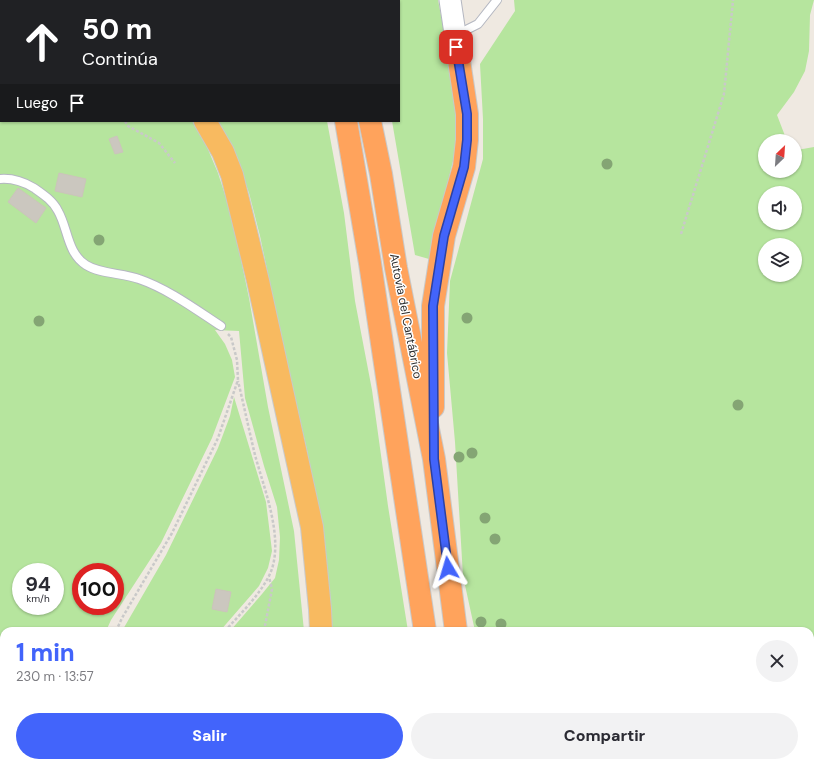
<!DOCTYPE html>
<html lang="es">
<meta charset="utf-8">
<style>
body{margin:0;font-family:"DM Sans",sans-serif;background:#f2f2f3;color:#2b2b33;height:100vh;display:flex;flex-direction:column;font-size:15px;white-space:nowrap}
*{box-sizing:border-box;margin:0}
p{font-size:13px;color:#7c7c81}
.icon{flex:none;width:22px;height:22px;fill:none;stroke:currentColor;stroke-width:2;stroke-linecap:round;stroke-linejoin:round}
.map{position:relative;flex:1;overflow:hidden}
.panel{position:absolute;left:0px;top:627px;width:814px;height:140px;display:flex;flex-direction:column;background:#fff;border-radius:12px 12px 0 0;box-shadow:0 1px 3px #0004}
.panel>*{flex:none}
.hud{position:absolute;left:0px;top:0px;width:400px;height:122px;box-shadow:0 1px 3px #0004;background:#202124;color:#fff;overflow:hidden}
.needle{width:26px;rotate:25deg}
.fabs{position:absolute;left:758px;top:134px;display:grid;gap:8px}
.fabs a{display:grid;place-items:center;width:44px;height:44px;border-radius:50%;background:#fff;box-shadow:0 1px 3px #0004;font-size:20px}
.speed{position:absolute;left:12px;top:563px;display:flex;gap:8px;font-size:20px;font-weight:700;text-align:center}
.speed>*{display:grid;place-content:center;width:52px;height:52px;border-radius:50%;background:#fff;box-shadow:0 1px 3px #0004;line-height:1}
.speed small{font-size:10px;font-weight:400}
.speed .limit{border:6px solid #d22;background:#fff;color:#111}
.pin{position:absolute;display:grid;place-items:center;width:34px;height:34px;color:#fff;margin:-17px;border-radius:8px;box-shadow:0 2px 6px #0006}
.me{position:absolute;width:44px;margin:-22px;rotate:353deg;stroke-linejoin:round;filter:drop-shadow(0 0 3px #0008)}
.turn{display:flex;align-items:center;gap:14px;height:84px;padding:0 16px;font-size:18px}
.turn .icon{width:52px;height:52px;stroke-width:2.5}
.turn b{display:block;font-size:28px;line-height:34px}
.then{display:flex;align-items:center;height:38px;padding:0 16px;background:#0003;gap:8px;font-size:15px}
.round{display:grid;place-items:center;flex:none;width:42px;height:42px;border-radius:21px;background:#f2f2f3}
.summary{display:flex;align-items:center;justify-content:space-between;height:68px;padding:0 16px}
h1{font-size:24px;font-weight:800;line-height:30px;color:#4264fb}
.button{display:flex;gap:8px;margin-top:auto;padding:8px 16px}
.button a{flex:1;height:46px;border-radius:24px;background:#4264fb;color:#fff;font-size:16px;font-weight:800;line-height:46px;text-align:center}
.button a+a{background:#f2f2f3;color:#2b2b33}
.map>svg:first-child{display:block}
.green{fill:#b6e59e;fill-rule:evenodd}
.building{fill:#cbc7bf;stroke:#cbc5ba}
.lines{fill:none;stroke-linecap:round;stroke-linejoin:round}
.service-casing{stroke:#b4b7c1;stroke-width:10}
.tertiary-casing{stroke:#b4b7c1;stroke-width:23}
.trunk-casing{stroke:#c9c9c9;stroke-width:24}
.motorway-casing{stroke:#c9c9c9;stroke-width:24}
.path{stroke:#c9c9c9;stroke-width:2.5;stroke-dasharray:3 2;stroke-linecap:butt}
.service{stroke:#fff;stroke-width:8}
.tertiary{stroke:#fff;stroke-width:21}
.trunk{stroke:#f8ba60;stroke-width:22}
.motorway{stroke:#ffa35c;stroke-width:22}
.tree{fill:#84a574}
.route-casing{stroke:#2b41a3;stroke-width:10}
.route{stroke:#4264fb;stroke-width:7}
.labels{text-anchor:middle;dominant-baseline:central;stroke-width:3;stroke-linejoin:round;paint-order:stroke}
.street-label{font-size:12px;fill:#2e2e2e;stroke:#fff}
</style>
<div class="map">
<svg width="814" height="767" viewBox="0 0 814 767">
<rect width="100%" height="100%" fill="#efe9e1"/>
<g class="green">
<path d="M0 0 21 1H1V121H192L207 147 218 173 227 201 239 250 249 298 268 407 294 531 304 631H230L262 594 275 578 279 560 280 537 277 507 264 466 245 398 239 331 215 330 225 344 232 360 235 377 212 438 161 543 111 620 106 631H4V763H63L61 767H0ZM21 572H55V606H21ZM81 572H115V606H81Z"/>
<path d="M89 0H296L297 1H91Z"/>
<path d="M367 0H438L450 62 458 134 455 153 429 259 415 255 392 121H399V1Z"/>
<path d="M514 0H814L810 15 809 51 805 71 794 92 777 115 787 141H765V171H795V149L797 150 814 147V767H496V763H810V631H475L463 576 455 442 447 353 450 281 483 159V119L480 64 515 11ZM765 193H795V223H765ZM765 245H795V275H765Z"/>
<path d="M218 121H327L344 213 355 301 372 390 388 506 408 631H331L321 521 307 450 290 379 260 236 249 193 235 154Z"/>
<path d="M234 397 266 502 272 551 268 568 259 586 220 631H122L166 555 218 448 230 416Z"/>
<path d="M79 763H306V767H77Z"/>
<path d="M339 763H429L430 767H339Z"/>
</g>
<g class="building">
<path d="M117 136 123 152 115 154 109 139Z"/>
<path d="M59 173 86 179 82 197 55 191Z"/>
<path d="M18 188 46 208 36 223 8 202Z"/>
<path d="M216 589 231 592 227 612 212 609Z"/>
</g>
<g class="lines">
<defs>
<g id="service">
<path d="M456 35 478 24 497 0"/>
<path d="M0 179C12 178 24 182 34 188 44 195 53 201 58 211 68 228 67 253 86 265 100 274 123 273 139 279 168 289 195 309 221 326"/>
</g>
<path id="tertiary" d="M450 0 457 47"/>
<g id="trunk">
<path d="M55 0 57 1"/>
<path d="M205 121 223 152 232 175 258 281 312 527 320 609 321 631"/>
<path d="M326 763 327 767"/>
</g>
<g id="motorway">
<path d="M316 0V1"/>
<path d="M341 0 342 1"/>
<path d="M346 121 370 263 425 631"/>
<path d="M370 121 381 174 396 268 434 459 456 631"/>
<path d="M433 407V306L444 236 464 167 467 140V114L457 47"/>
<path d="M444 763 445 767"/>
<path d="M473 763V767"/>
</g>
</defs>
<use href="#service" class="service-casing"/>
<use href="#tertiary" class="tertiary-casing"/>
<use href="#trunk" class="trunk-casing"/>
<use href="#motorway" class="motorway-casing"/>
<g class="path">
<path d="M0 52H1"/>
<path d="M0 95H1"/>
<path d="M125 121 128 126 159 143 175 163"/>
<path d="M681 234 724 94 733 0"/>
<path d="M116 631 122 618 172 533 218 438 238 380 237 360 231 337 228 334"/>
<path d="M225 631C240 614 258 597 269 576 286 542 264 489 255 455 249 430 244 406 238 381"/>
<path d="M264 631 272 589 269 577"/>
<path d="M70 767 71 763"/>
<path d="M227 767 229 763"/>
</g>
<use href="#service" class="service"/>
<use href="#tertiary" class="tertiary"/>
<use href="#trunk" class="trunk"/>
<use href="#motorway" class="motorway"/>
</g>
<g class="tree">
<circle cx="607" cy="164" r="5.5"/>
<circle cx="99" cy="240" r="5.5"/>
<circle cx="467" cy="318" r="5.5"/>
<circle cx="39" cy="321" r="5.5"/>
<circle cx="738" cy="405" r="5.5"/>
<circle cx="472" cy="453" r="5.5"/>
<circle cx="459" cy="457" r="5.5"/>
<circle cx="485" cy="518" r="5.5"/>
<circle cx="495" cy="539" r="5.5"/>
<circle cx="481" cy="622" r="5.5"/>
<circle cx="501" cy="624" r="5.5"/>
</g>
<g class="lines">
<defs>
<path id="route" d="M448 568 434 459 433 306 444 236 464 167 467 140V114L456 47"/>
</defs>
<use href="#route" class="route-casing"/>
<use href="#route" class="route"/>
</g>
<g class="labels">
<g class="street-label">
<text transform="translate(406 316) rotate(79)">Autovía del Cantábrico</text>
</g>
</g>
</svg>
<div class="fabs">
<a><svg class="needle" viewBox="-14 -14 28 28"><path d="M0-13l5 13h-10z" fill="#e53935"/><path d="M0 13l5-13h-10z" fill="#7c7c81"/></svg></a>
<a><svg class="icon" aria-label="sound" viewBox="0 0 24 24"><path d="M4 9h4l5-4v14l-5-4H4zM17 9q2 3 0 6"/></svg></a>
<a><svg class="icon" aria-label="layers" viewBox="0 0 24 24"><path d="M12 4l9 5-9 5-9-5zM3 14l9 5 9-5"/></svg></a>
</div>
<div class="speed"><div>94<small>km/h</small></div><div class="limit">100</div></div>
<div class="pin" style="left:456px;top:47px;background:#d93025"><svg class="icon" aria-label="arrive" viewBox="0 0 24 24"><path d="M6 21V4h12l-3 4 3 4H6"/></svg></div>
<svg class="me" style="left:448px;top:568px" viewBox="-20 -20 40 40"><path d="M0-17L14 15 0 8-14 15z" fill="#4264fb" stroke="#fff" stroke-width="4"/></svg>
<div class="hud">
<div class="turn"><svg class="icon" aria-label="ahead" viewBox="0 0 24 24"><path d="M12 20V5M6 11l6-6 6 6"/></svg><div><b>50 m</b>Continúa</div></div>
<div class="then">Luego<svg class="icon" aria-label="arrive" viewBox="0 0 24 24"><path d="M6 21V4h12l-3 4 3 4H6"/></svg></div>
</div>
<section class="panel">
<div class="summary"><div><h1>1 min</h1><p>230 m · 13:57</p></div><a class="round"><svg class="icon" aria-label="close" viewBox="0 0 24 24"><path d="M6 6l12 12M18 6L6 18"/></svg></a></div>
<div class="button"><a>Salir</a><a>Compartir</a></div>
</section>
</div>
